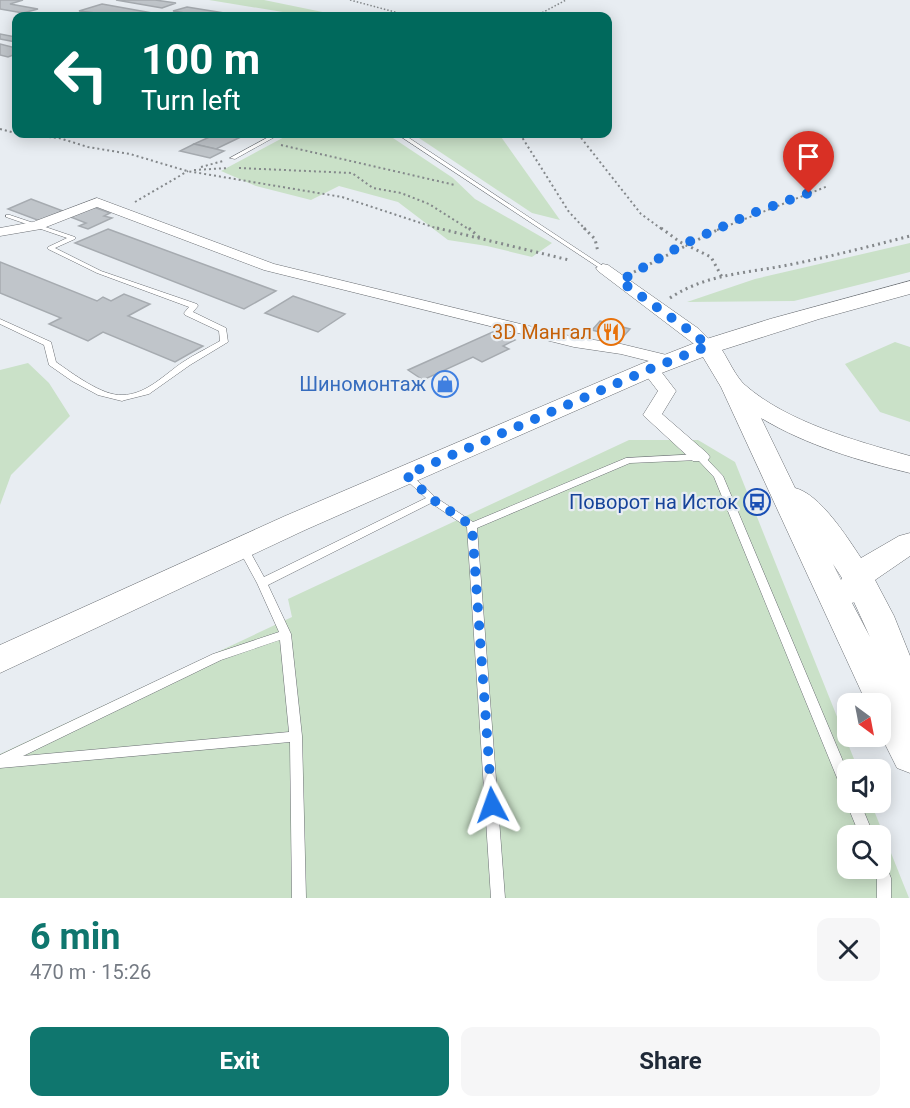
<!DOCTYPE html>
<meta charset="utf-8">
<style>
body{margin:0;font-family:Roboto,sans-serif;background:#f6f6f7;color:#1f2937;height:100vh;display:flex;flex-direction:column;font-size:22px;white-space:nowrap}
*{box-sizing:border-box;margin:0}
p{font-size:20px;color:#747a83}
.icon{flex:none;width:33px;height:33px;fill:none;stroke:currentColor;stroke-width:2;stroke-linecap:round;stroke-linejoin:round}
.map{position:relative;height:898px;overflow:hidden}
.panel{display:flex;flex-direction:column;background:#fff;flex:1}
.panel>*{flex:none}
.banner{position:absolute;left:12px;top:12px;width:600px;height:126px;border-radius:12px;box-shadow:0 3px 15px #0003;background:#00695c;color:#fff;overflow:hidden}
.needle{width:39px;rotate:148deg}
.buttons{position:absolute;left:837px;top:693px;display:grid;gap:12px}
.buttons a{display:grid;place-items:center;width:54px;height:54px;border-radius:12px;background:#fff;box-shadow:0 3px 15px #0003;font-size:30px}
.pin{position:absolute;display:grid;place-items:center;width:51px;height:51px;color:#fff;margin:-62px -26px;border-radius:50% 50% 50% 0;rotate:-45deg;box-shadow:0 0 6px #0007}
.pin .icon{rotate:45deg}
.me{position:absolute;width:66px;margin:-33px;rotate:356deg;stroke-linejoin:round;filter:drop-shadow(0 0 4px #0008)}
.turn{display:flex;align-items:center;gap:21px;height:126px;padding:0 30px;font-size:27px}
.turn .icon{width:78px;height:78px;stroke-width:2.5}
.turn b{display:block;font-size:42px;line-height:51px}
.round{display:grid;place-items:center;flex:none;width:63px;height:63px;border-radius:12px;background:#f6f6f7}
.overview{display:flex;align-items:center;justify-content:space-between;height:102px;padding:0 30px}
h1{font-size:36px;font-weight:700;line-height:45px;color:#0f766e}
.cta{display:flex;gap:12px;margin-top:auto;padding:12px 30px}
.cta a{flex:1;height:69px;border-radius:12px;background:#0f766e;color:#fff;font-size:24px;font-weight:700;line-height:69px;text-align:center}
.cta a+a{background:#f6f6f7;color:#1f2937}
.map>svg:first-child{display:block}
.green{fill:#cae1c8;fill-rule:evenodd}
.building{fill:#c0c5ca;stroke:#a6abb0;stroke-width:1.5}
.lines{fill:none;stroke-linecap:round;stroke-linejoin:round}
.lane-casing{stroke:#6b6f74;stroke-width:1}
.street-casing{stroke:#6b6f74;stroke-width:1}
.secondary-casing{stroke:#6b6f74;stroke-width:1}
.path-far2{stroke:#84888b;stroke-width:1.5;stroke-dasharray:1.5 2;stroke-linecap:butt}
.path-far1{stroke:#84888b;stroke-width:2;stroke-dasharray:2 3;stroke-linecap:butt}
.path{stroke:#84888b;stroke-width:3;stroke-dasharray:2 4;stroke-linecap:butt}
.lane{fill:#fff;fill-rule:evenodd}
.street{fill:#fff;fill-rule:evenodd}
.secondary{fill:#fff;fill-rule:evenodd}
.route{stroke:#1a73e8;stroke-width:10;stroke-dasharray:0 18}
.labels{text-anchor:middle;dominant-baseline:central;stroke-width:4.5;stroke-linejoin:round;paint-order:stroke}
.food-label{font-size:20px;fill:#c56008;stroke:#e8edf2;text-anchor:end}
.shop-label{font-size:20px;fill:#366cbe;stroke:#e8edf2;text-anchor:end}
.transit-label{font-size:20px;fill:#164399;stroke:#e8edf2;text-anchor:end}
</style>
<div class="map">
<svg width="910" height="898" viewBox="0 0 910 898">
<rect width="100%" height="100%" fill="#e8edf2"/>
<g class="green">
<path d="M209 0H264L342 16H307Z"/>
<path d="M290 134H387L453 178 475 199 552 243 532 257 487 246 448 240 398 202 339 186 311 200 256 186 221 171Z"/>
<path d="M413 134H499L560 220 532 213Z"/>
<path d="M910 243V272L794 301 687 302 755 279Z"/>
<path d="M895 342 910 347V422L880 412 845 364Z"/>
<path d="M28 363 49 383 70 416 11 475 0 505V370Z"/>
<path d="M629 440H698L735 462 858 769 848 770V802L871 803 909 898H0V754L292 617 288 599ZM848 836H880V868H848Z"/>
</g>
<g class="building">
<path d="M0 0H23L10 4 38 9 23 13 0 9Z"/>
<path d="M116 0H155L176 3 162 8Z"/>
<path d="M102 4 169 16H121L79 11Z"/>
<path d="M187 7 243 16H203L173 11Z"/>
<path d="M0 34 16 37V42L0 39Z"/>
<path d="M0 44 16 48V54L8 57 0 55Z"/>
<path d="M216 134H247L216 149 194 144Z"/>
<path d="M194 144 216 149 224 151 210 158 180 151Z"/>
<path d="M31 199 63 211 40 221 8 209Z"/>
<path d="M91 206 110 213 104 216 112 218 88 229 79 226 86 223 68 216Z"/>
<path d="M108 229 276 291 244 309 75 243Z"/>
<path d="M0 262 97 301 103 297 111 301 124 294 150 304 128 316 203 346 175 362 103 332 88 341 49 324 61 318 0 293Z"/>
<path d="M293 296 345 314 318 332 265 313Z"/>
<path d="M600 321 630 329 622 338 592 330Z"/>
<path d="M497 330 515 340 503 346 509 349 482 362 473 357 423 380 408 370Z"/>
</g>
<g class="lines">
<defs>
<g id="lane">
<path d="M274 134H280L235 159 230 158Z"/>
<path d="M397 134H403L606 268 603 270 601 269Z"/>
<path d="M6 215H10L75 237V239L55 248 101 271 197 304 198 306 193 312 226 328 228 342 190 365 149 394 125 400 122 401 98 395 72 381 49 365 44 345 0 324V319L51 342 56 362C72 373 102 396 122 395 146 395 165 374 183 362 195 354 208 348 220 341L219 331 185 315 184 313 189 307 97 273 48 249V247L67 238 6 217Z"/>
<path d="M700 454 703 455 723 476 848 773V795L843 794 842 790 714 477 698 460 630 463 477 528 505 898H491L467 527 431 503 268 585 291 634 302 736 306 898H292L290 742 0 768V755L213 654 279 632 257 583 238 548 239 546H247L264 577 426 498 403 477 401 475 406 472 409 473 435 497 473 522 626 458ZM280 640 289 732 23 756 221 660Z"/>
<path d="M848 800V802H860L874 836H860L846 802Z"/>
<path d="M880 862 885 863 891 878V898H877V878L873 868H880Z"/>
</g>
<g id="street">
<path d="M97 198 274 264 574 337 621 344 675 357 678 361 675 365 669 366 621 354 574 347 264 270 97 207 41 229 0 236V228L33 222Z"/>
<path d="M603 264 608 265 699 329 716 346 714 350H702L598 271 596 268Z"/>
<path d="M650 364 656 365 676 391 662 414 707 453 710 457 707 461H693L643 415 658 391 641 369 644 365Z"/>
</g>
<path id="secondary" d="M910 281V294L819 319 722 350C729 361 736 377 745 385 787 422 856 441 910 456V473C859 461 806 445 761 418L795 488C820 494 847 537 861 558L899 536 910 533V556L875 580 894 616 910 656V773L897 768 880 734V704H867L721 387 703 357 659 374 305 530 0 673V645L285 516 641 364 700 341 770 319ZM833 564 842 578 841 580ZM854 602 870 637 852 603Z"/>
</defs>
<use href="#lane" class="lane-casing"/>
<use href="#street" class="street-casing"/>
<use href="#secondary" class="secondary-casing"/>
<g class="path-far2">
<path d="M350 0 410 16"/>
<path d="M536 16 566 0"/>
</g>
<g class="path-far1">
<path d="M0 129 16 133"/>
<path d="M19 134 59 138 88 147 130 154 187 171 342 197 442 230"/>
<path d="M520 134 569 212 586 230"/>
<path d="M578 134 641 214 663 230"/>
<path d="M281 145 455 185"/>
<path d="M201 167 223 161"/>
<path d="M239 168 352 173 373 188 401 193 429 204 470 230"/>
<path d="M194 170 229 168"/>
<path d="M135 202 188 171"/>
<path d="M717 230 828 186"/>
</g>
<g class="path">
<path d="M437 228 569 260"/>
<path d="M469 228 481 239"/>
<path d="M584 228 595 239 598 252"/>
<path d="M661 228 680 242 711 257 722 277"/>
<path d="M634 272 721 228"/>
<path d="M670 298C707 273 751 273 793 264 833 256 871 246 910 236"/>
</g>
<use href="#lane" class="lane"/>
<use href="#street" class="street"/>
<use href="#secondary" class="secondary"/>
</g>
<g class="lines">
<path class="route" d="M492 805 472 526 432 499 406 475 650 369 708 346 693 333 620 281 684 244 753 213 809 193"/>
</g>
<defs>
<symbol id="restaurant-ring" viewBox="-11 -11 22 22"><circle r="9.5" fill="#e8edf2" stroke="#e8710a" stroke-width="1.5"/><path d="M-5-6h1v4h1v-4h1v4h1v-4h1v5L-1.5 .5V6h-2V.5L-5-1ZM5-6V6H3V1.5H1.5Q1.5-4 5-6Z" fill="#e8710a"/></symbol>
<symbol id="shop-ring" viewBox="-11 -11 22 22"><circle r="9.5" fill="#e8edf2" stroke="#3f7fe0" stroke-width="1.5"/><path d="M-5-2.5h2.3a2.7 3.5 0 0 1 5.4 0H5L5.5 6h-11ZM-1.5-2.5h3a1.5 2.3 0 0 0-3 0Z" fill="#3f7fe0"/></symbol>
<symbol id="bus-ring" viewBox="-11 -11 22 22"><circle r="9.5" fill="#e8edf2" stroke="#1a4fb4" stroke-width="1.5"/><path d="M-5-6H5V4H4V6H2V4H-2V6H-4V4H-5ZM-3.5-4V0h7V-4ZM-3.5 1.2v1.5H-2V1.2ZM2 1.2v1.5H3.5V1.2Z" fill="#1a4fb4"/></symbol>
</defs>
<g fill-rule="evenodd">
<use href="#restaurant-ring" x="596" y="317" width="30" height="30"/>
<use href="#shop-ring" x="430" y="369" width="30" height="30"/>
<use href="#bus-ring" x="742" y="487" width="30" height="30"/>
</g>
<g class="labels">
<g class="food-label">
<text x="592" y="332">3D Мангал</text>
</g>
<g class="shop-label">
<text x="426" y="384">Шиномонтаж</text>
</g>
<g class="transit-label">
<text x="738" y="502">Поворот на Исток</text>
</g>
</g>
</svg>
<div class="buttons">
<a><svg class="needle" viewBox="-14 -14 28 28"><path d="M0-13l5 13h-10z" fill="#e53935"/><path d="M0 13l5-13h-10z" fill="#747a83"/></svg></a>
<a><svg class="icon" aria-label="sound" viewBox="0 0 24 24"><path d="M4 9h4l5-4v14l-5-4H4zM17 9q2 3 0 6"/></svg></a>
<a><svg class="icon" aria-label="search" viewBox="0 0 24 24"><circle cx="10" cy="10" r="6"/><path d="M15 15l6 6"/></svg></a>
</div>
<div class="pin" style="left:809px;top:193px;background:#d93025"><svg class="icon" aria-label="arrive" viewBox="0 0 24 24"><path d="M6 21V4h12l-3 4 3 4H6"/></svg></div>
<svg class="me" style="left:492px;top:805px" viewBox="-20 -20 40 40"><path d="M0-17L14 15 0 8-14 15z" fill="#1a73e8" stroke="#fff" stroke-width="4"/></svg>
<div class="banner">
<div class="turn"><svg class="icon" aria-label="left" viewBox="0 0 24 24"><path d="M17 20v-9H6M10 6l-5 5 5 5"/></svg><div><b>100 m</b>Turn left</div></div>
</div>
</div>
<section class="panel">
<div class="overview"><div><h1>6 min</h1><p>470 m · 15:26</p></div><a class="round"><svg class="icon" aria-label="close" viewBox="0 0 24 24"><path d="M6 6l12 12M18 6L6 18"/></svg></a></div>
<div class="cta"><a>Exit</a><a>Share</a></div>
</section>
